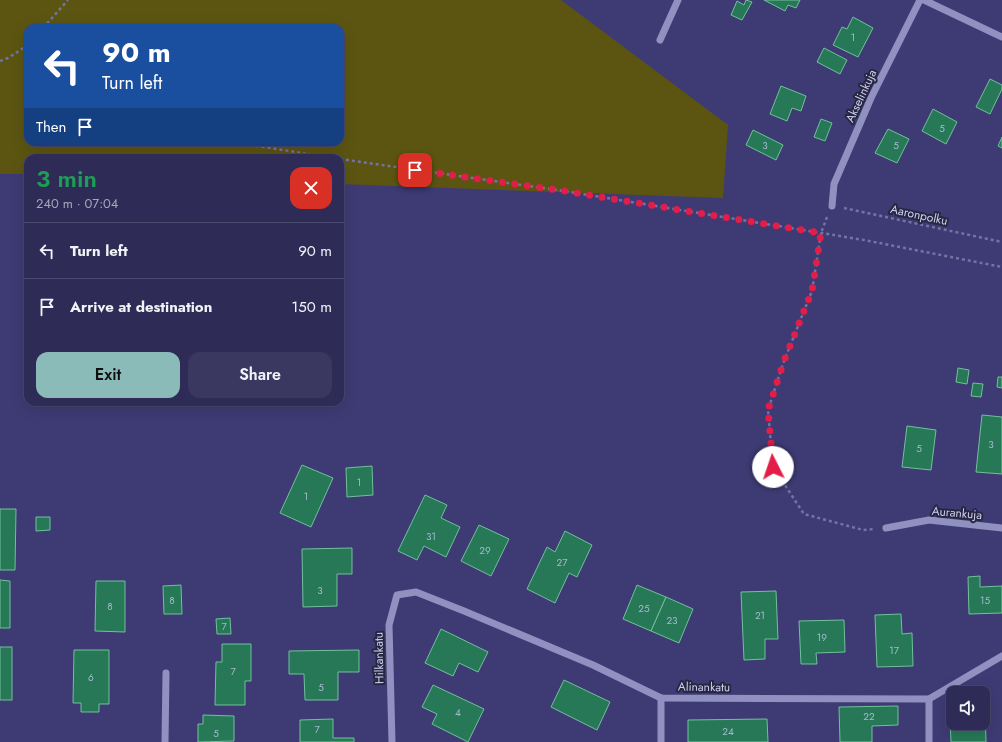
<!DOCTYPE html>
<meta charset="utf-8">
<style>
body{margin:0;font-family:Jost,sans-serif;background:#3a3861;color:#f1f3f6;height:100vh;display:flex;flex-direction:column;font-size:15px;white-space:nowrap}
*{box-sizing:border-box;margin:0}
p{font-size:13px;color:#a7a7ba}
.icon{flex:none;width:22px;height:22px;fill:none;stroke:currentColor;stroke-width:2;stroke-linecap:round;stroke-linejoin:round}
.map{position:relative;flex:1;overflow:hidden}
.drawer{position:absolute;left:24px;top:154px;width:320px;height:252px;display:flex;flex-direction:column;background:#2e2c57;border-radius:12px;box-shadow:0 4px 16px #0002,0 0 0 1px #49486d}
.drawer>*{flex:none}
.banner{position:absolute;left:24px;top:24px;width:320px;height:122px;border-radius:12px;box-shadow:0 4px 16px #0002,0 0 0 1px #49486d;background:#1a4fa0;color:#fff;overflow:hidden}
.tools{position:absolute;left:946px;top:686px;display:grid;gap:8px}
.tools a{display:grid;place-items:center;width:44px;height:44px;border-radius:8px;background:#2e2c57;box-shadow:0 4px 16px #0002,0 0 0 1px #49486d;font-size:20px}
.pin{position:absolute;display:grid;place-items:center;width:34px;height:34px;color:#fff;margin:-17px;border-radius:8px;box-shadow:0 2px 6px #0006}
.me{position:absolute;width:44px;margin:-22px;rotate:356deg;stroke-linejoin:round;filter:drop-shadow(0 0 3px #0008)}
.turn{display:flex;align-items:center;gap:14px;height:84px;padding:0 12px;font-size:18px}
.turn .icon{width:52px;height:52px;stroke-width:2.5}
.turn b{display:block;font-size:28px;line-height:34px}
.then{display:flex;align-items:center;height:38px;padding:0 12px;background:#0003;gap:8px;font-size:15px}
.round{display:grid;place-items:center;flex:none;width:42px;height:42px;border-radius:12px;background:#3a3861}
.summary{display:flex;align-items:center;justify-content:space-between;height:68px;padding:0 12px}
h1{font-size:24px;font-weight:600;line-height:30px;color:#1e9e55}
.action{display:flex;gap:8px;margin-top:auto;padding:8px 12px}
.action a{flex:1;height:46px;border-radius:12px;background:#8bbbb9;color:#111;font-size:16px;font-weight:600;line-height:46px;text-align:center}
.action a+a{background:#3a3861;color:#f1f3f6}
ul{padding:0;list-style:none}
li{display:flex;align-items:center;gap:12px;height:56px;padding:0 12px;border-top:1px solid #49486d}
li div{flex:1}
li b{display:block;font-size:15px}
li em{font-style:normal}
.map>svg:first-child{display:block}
.green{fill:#5c5512;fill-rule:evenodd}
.building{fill:#267857;stroke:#72c09c}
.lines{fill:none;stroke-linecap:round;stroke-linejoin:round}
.path{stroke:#7573a4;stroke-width:2.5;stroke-dasharray:3 3;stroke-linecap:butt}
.minor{stroke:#9091c0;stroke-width:7}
.route{stroke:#e11d48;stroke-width:7;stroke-dasharray:0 12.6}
.labels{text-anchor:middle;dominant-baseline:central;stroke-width:4;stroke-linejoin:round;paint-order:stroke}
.number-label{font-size:10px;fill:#a5bacc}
.street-label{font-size:12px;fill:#cfd0f3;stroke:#272741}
</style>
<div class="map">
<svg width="1002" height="742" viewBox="0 0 1002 742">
<rect width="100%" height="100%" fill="#3e3b74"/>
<path class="green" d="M0 0H561L728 125 723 198 340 184V158H28V174H0ZM28 28H340V142H28Z"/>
<g class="building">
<path d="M746 0 752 2 742 20 731 15 737 1 744 5Z"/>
<path d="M764 0H800L796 8 788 5 785 11Z"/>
<path d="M853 17 873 28 858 57 833 45 842 27 847 29Z"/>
<path d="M824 48 847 60 840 74 817 62Z"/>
<path d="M990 79 1002 85V89L990 114 976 107Z"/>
<path d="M781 86 806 96 801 111 792 108 787 121 770 114Z"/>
<path d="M933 109 957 122 946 144 922 131Z"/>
<path d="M821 119 832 123 825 141 814 137Z"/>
<path d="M888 129 909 139 897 163 875 153Z"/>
<path d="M753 130 783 145 776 160 746 145Z"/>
<path d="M1002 137V148L998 146Z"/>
<path d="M958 368 969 370 967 384 956 382Z"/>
<path d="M998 377H1002V388L997 387Z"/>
<path d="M973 383 983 384 981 397 971 396Z"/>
<path d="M982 415 1002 417V474L976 472Z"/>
<path d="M907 426 936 430 931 470 902 467Z"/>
<path d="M302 465 333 478 311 527 280 513Z"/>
<path d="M372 466 373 495 347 497 346 468Z"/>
<path d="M425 495 447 505 441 518 460 527 446 557 424 546 417 560 398 551Z"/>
<path d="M0 509H16L15 570H0Z"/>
<path d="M36 517H50V530L36 531Z"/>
<path d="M479 525 509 539 491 576 461 561Z"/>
<path d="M565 531 592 545 577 577 569 573 555 603 527 589 547 547 555 552Z"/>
<path d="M352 548V574H337V606L303 607 302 549Z"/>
<path d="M980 576V587L1002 586V613L969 614 968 577Z"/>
<path d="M0 580 10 581V628H0Z"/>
<path d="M96 581H125V632L95 631Z"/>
<path d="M181 585 182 614H164L163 586Z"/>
<path d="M637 585 666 597 651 631 623 619Z"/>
<path d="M776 591 778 639H765V659L744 660 741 592Z"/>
<path d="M666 597 693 609 679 643 651 631Z"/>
<path d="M901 614 902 634 912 633 913 666 877 667 875 615Z"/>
<path d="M230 618 231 634H217L216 619Z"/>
<path d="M844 620 845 652 816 653 817 664H801L799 621Z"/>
<path d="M441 629 488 652 478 672 459 663 453 676 425 663Z"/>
<path d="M222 644H251V681H245V705H215L216 662H222Z"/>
<rect x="0" y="647" width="12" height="53"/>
<path d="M74 650H109V704H99V712H81V703H73Z"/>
<path d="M359 650V672H338V700H305L304 674H289V651Z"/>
<path d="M564 680 610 702 597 730 551 707Z"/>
<path d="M433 685 484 709 468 742 432 724 437 714 422 707Z"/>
<path d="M898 706V725L872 726V742H840L839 707Z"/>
<path d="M983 706H985L986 742H951L950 721H953V723H983Z"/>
<path d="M203 715 234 716V741L198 742V724H203Z"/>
<path d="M333 719V738H354V742H300V720Z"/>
<path d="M767 719 768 742H688V720Z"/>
</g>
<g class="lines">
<g class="path">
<path d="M43 28 68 0"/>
<path d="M0 61 8 58 28 45"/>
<path d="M232 142 334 158"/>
<path d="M340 159 564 191 864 240 1002 267"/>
<path d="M844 208 1002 242"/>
<path d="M827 217 821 233 812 291 784 361 768 410 773 467 804 514 863 530 874 529"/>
</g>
<g class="minor">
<path d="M924 0 1002 37"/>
<path d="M660 40 678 0"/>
<path d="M832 206 834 184 871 98 920 0"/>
<path d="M886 528 929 520 1002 528"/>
<path d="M661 698V742"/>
<path d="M165 742 166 673"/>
<path d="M392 742 389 625 397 595 416 592 464 611 593 665 661 698 929 699 1002 656"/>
<path d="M929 742V699"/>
</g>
</g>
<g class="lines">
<path class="route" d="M415 170 564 191 821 233 812 291 784 361 768 410 773 467"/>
</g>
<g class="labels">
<g class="number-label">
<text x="853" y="37">1</text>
<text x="942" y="128">5</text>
<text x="765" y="145">3</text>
<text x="896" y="145">5</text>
<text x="991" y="444">3</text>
<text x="919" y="448">5</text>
<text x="359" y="482">1</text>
<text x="306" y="496">1</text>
<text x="431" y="536">31</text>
<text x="485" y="550">29</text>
<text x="562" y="562">27</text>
<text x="320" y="590">3</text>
<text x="172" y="600">8</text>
<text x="985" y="600">15</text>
<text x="110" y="606">8</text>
<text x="644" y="608">25</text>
<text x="760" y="615">21</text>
<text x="672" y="620">23</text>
<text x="224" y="626">7</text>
<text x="822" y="637">19</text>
<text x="894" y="650">17</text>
<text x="233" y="671">7</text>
<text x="91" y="677">6</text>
<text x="321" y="687">5</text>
<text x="458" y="712">4</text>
<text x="869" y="716">22</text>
<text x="317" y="729">7</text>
<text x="728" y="731">24</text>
<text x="216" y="733">5</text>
</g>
<g class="street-label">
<text transform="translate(861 96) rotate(-65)">Akselinkuja</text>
<text transform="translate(919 215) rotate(12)">Aaronpolku</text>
<text transform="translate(957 513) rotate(5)">Aurankuja</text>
<text transform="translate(379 658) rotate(-91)">Hilkankatu</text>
<text transform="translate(704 687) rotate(1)">Alinankatu</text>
</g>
</g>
</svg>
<div class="tools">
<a><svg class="icon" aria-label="sound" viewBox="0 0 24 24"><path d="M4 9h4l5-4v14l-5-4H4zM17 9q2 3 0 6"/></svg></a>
</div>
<div class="pin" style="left:415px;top:170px;background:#d93025"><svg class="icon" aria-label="arrive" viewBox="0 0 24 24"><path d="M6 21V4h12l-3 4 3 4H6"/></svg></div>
<svg class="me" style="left:773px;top:467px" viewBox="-20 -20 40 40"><circle r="19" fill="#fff"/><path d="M0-13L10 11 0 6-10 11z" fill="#e11d48"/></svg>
<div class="banner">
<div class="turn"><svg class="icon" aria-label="left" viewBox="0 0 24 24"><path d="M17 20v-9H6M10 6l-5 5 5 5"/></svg><div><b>90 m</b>Turn left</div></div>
<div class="then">Then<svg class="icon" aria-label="arrive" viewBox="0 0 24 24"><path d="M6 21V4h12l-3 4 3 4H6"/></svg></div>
</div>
<section class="drawer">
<div class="summary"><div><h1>3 min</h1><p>240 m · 07:04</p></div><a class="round" style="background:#d93025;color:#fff"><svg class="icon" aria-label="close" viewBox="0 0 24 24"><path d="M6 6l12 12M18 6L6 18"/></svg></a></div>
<ul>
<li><svg class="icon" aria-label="left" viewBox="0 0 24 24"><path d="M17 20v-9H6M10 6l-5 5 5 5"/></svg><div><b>Turn left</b></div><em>90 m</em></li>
<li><svg class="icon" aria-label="arrive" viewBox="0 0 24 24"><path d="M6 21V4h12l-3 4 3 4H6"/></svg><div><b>Arrive at destination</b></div><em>150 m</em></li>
</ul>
<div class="action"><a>Exit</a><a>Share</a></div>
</section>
</div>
